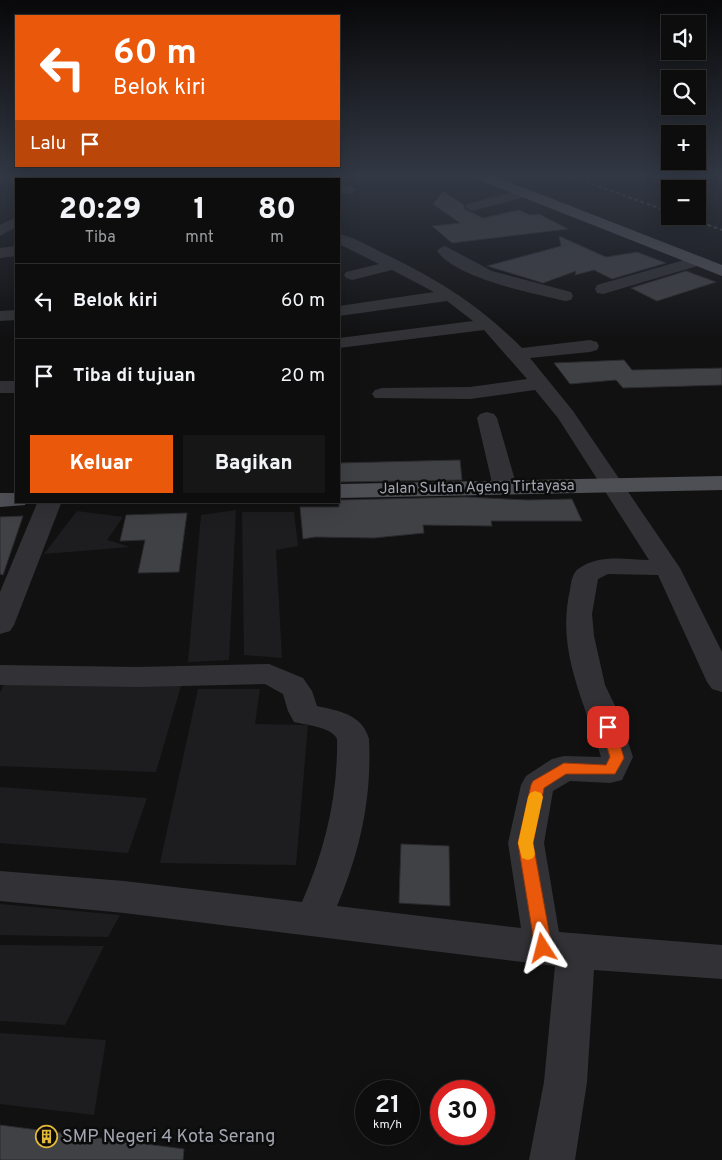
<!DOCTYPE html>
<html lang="id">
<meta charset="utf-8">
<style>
body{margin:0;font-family:Overpass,sans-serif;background:#161617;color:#f1f3f6;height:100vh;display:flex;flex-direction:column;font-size:19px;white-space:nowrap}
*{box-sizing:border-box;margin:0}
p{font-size:16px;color:#9a9c9e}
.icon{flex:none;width:28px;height:28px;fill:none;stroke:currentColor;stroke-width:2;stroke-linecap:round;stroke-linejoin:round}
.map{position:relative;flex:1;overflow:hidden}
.panel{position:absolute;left:15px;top:178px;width:325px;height:325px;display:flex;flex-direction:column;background:#0d0d0e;border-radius:0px;box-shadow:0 5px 20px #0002,0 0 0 1px #2d2d2e}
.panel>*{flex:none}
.banner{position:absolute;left:15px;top:15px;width:325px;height:152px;border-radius:0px;box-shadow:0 5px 20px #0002,0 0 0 1px #2d2d2e;background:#ea580c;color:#fff;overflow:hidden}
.controls{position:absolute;left:661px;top:15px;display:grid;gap:10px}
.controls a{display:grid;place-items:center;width:45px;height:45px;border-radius:0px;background:#0d0d0e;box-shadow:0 5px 20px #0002,0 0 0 1px #2d2d2e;font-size:25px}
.speed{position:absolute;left:355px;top:1080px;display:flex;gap:10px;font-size:25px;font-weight:700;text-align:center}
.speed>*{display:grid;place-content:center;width:65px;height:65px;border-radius:50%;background:#0d0d0e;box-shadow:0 5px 20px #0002,0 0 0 1px #2d2d2e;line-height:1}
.speed small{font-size:12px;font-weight:400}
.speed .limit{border:8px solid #d22;background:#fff;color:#111}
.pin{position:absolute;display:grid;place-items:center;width:42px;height:42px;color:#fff;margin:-21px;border-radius:10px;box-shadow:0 2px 8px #0006}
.me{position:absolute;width:55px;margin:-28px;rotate:351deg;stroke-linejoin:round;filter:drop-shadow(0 0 4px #0008)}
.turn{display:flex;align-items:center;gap:18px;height:105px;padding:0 15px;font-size:22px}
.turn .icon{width:65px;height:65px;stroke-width:2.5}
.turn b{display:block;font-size:35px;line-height:42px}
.then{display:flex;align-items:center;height:48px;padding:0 15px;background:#0003;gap:10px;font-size:19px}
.eta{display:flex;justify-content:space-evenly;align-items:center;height:85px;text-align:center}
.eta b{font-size:30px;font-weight:800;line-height:35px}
.primary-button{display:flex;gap:10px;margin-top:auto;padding:10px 15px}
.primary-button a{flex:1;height:58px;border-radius:0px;background:#ea580c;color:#fff;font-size:20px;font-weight:800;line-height:58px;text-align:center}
.primary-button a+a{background:#161617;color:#f1f3f6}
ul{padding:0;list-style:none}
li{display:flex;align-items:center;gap:15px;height:75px;padding:0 15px;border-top:1px solid #2d2d2e}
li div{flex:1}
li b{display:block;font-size:19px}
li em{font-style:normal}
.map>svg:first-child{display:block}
.built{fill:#1d1d1f}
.building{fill:#404145;stroke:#2b2b2e}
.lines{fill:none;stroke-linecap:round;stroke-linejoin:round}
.minor{fill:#323236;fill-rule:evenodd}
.major{fill:#4e4f55;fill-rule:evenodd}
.rail{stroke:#4b4c51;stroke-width:2;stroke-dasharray:4 2.5;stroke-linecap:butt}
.route{fill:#ea580c;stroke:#983908}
.slow{fill:#f59e0b}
.labels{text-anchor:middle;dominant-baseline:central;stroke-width:5;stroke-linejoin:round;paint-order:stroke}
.street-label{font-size:15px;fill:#a3a6b1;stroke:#0c0c0d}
.near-poi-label{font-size:18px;fill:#a3a6b1;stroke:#0c0c0d;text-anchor:start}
</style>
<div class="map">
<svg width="722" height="1160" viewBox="0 0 722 1160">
<rect width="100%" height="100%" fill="#111112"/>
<g class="built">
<path d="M236 510 229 660 188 662 201 515Z"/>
<path d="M77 511 123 517 107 540 130 547 44 554Z"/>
<path d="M242 512H294L298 546 276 550 282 658 244 655Z"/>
<path d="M6 680 181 686 156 772 0 766V693Z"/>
<path d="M198 689H260L255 724 308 725 296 865 160 863Z"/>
<path d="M0 787 147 798 128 853 0 843Z"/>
<path d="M0 904 120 915 108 937 0 935Z"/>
<path d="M0 945 104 946 65 1025 0 1021Z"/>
<path d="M0 1033 106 1040 94 1115 0 1104Z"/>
</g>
<g class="building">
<path d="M443 191 464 205V209L483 218 519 210 530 215 539 214 568 229 452 243 432 226 460 223 433 204Z"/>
<path d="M559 236 606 257 637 252 666 263 612 279 594 270 575 275 576 271 543 283 487 266 561 246Z"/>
<path d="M686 271 716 282 657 301 631 288Z"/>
<path d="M624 360 632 370 722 368V385L623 388 616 380 570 384 554 363Z"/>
<path d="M460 460 462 480 339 482V463Z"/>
<path d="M465 497 528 500 572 499 582 521H491L492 526 423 525 424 533 374 538 315 537 303 539 300 507H339V500Z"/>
<path d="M187 513 179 572 138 573 145 540 120 541 126 515Z"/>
<path d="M23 516 3 575 0 574V517Z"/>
<path d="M401 844 449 846 450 906 399 903Z"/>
<path d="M0 1125 184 1149 183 1160H0Z"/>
</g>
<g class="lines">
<g class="minor">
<path d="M0 175H17L23 179H16V183L0 181Z"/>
<path d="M186 175H212V176L210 179H180Z"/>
<path d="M214 175H247L253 179H220Z"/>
<path d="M658 175H674L699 189H681Z"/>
<path d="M339 185 355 187 357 190 350 194 339 193Z"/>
<path d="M524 189 529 190 531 193 529 196 472 211 465 207 467 204Z"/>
<path d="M16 217V227L0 236V225Z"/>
<path d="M339 234C355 237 370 247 385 254 440 281 478 304 522 348L590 340 597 342 599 346 597 350 590 352 530 358 573 411 680 568 722 652V692L712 689 707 682 658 575 608 574 598 579 592 614 594 636 605 685 618 712 633 757 622 780 610 783 570 781 553 791 544 843 559 932 722 945V979L594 970 587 1082 575 1160H529L544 1082 555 966 124 913 0 901V871L124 881 302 902C325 850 338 796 337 739 332 727 306 725 294 722L288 711 283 694 265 684 138 687 0 685V665L138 667 269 664 303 678 312 691 317 706C339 711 362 714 369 739 372 798 360 852 337 906L521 928 508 843 521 785 526 776 552 759 564 756 601 757C584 699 556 651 570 590 571 583 572 574 578 569 598 554 625 559 649 560L558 418 535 390 470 399 375 398 372 394 375 390 382 388 470 387 527 379 484 330 339 348V338L473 321 447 301 339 316V306L434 292 392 270 352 280 346 278 344 275 346 272 379 264 339 244Z"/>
<path d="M16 246V256L0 258V248Z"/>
<path d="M445 246 492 271 571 292 573 296 571 300 565 301C533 293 457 279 437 251L440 248Z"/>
<path d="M698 256 704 258 706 261 704 264 603 294 597 293 595 289 597 285Z"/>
<path d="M16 310V320L0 321V311Z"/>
<rect x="0" y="381" width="16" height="12"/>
<path d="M487 412 494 414 497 418 517 487 513 492 505 494 497 492 493 487 477 418 480 414Z"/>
<path d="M38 501H62L14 625 10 631 0 634V592Z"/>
</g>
<g class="major">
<path d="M472 175H491L722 265V276L474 178Z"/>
<path d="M722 476V490L339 498V484Z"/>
<path d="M0 493H16V501H27L25 505 0 507Z"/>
</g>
<g class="rail">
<path d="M567 175 670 212"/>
<path d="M683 216 722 230"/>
</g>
</g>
<linearGradient id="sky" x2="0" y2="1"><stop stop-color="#09090a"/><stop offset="0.52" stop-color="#323844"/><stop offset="1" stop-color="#323844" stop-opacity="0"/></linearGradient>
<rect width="722" height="338" fill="url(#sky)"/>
<path class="route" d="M608 722 615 727 624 758 615 774H566L544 788 533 843 552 948 549 953 543 955 537 953 535 948 518 843 531 785 533 781 564 763 606 765 610 757 601 727Z"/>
<path class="slow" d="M535 791 541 793 543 797 533 843 535 854 533 858 528 860 522 858 518 843 528 797 530 793Z"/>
<defs>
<symbol id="building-ring" viewBox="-11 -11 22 22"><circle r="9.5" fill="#0c0c0d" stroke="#e2b838" stroke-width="1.5"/><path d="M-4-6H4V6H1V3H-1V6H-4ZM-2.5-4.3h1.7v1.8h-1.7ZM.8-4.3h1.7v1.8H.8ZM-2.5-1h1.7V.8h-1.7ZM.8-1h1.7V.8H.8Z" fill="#e2b838"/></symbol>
</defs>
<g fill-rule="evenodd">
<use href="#building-ring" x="34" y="1124" width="25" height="25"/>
</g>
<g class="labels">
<g class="street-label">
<text transform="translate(477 488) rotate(-1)">Jalan Sultan Ageng Tirtayasa</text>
</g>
<g class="near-poi-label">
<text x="62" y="1137">SMP Negeri 4 Kota Serang</text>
</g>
</g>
</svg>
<div class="controls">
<a><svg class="icon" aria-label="sound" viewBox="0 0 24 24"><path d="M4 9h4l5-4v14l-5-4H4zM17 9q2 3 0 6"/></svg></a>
<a><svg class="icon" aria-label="search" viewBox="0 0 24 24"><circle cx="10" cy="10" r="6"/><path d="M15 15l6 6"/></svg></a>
<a>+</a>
<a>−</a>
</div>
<div class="speed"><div>21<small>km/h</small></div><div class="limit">30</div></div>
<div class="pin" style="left:608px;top:727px;background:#d93025"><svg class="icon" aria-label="arrive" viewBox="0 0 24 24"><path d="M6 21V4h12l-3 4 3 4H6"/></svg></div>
<svg class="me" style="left:543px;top:948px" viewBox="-20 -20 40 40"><path d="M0-17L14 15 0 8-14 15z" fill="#ea580c" stroke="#fff" stroke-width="4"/></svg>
<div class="banner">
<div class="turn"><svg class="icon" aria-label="left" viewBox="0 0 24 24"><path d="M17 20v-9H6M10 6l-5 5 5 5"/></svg><div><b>60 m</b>Belok kiri</div></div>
<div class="then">Lalu<svg class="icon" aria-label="arrive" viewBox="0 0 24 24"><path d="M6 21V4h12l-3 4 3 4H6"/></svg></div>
</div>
<section class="panel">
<div class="eta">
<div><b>20:29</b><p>Tiba</p></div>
<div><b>1</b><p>mnt</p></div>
<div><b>80</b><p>m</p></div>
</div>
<ul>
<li><svg class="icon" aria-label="left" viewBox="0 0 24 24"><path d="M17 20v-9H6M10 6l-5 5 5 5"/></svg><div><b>Belok kiri</b></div><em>60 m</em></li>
<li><svg class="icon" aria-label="arrive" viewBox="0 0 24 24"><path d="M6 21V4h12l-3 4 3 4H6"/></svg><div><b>Tiba di tujuan</b></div><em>20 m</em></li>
</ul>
<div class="primary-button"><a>Keluar</a><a>Bagikan</a></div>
</section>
</div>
